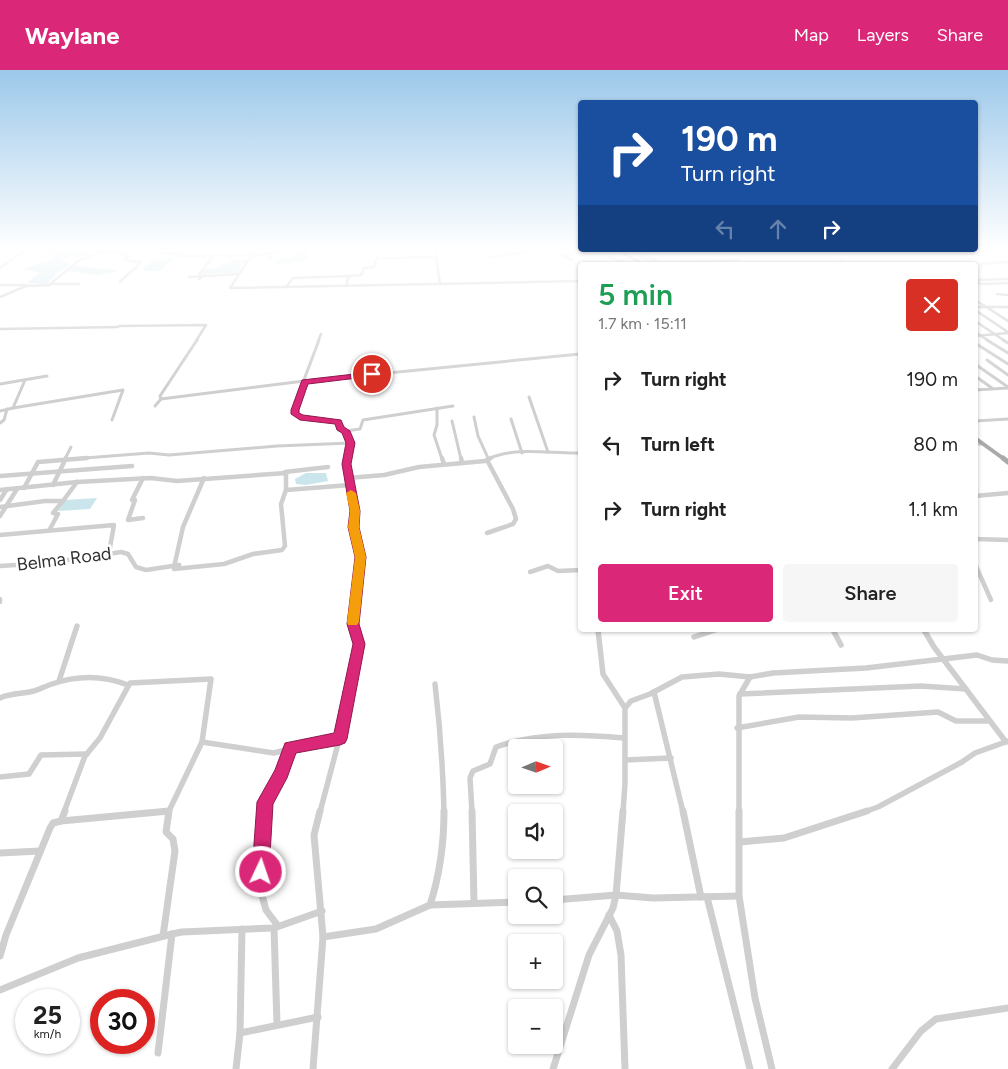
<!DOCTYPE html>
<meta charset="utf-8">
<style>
body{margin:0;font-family:Figtree,sans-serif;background:#f6f6f6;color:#222;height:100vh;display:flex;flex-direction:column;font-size:19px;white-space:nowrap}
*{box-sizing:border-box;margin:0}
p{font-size:16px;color:#767676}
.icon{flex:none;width:28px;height:28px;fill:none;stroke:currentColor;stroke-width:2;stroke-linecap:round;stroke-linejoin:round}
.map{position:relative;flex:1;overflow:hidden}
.panel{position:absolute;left:578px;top:192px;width:400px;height:370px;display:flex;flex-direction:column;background:#fff;border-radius:5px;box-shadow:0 1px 4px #0004}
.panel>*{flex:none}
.banner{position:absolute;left:578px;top:30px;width:400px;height:152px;border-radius:5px;box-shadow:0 1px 4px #0004;background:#1a4fa0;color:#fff;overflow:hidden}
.needle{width:32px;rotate:88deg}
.controls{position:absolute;left:508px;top:669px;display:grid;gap:10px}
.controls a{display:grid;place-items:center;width:55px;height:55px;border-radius:5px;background:#fff;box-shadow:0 1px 4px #0004;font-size:25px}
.speed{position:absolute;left:15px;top:919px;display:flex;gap:10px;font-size:25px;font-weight:700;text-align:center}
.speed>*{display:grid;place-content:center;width:65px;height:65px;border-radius:50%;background:#fff;box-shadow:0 1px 4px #0004;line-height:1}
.speed small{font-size:12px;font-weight:400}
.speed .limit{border:8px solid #d22;background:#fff;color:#111}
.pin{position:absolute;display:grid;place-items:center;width:42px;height:42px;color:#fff;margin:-21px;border:2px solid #fff;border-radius:50%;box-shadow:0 1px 5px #0007}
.me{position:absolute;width:55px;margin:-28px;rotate:3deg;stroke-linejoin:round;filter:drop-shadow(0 0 4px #0008)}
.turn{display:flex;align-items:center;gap:18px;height:105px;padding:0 20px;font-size:22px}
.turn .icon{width:65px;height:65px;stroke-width:2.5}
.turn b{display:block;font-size:35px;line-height:42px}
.lanes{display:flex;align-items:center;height:48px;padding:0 20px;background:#0003;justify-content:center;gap:25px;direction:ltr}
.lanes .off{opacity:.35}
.round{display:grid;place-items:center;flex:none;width:52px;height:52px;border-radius:5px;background:#f6f6f6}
.headline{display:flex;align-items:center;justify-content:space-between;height:85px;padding:0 20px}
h1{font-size:30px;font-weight:600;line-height:38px;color:#1e9e55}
.button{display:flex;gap:10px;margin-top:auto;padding:10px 20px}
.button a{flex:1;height:58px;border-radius:5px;background:#db2777;color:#fff;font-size:20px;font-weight:600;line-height:58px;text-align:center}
.button a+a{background:#f6f6f6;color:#222}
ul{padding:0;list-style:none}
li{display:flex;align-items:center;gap:15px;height:65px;padding:0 20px}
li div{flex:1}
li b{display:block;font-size:19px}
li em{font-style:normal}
header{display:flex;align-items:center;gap:30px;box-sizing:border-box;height:70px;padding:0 25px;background:#db2777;color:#fff}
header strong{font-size:24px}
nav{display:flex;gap:28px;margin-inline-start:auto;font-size:18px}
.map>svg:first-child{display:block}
.water{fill:#cbe5ec}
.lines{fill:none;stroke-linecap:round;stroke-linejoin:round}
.minor-far4{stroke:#cfcfcf;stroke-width:2.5}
.minor-far3{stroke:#cfcfcf;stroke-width:3}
.minor-far2{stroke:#cfcfcf;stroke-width:4.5}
.minor-far1{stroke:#cfcfcf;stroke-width:5.5}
.minor{stroke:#cfcfcf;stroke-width:7}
.major-far2{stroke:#aaa;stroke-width:2.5}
.major-far1{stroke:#aaa;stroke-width:4}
.major{stroke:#aaa;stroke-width:5}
.route{fill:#db2777;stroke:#8e194d}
.slow{fill:#f59e0b}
.labels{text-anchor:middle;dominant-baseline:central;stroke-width:5;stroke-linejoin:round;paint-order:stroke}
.street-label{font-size:18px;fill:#323232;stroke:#fff}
</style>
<header>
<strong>Waylane</strong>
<nav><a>Map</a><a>Layers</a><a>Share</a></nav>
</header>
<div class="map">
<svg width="1008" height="999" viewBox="0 0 1008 999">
<rect width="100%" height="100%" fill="#fff"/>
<g class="water">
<path d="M56 179 86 181 89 185C80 189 72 185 62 189V191L71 194 57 203 47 214 27 213 40 202 22 200C32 194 45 194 54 187L48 183H29L27 181Z"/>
<path d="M303 179H315L308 183 307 190 274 195 278 190 293 187Z"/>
<path d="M174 187 160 201H143C146 190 164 188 174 187Z"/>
<path d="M238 193 243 195 237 203 202 204 205 199 218 198 221 194Z"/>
<path d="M75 196C90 197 105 199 120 201L97 205 67 201Z"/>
<path d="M306 403H326L328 411 306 415 296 414 295 409Z"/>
<path d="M97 428 90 439 58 441 66 430Z"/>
</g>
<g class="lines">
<g class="minor-far4">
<path d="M102 179 100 182H126L123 185 129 186 124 190 141 192C135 200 127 204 120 212"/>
<path d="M160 179V183H178L179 186 260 185 284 180"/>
<path d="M256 179 230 218 580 211"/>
<path d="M435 179 440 214"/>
<path d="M549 179 572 190"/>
<path d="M591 180 631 195"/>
<path d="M629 180 650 191"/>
<path d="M640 180 638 181 665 195"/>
<path d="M266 183 271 189"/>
<path d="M565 186 586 180"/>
<path d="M490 187 546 179"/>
<path d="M840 191 845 195"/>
<path d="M232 192 247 191"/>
<path d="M641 193 739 190"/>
<path d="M982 197 980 194 1008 192"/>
<path d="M0 198 26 179"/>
<path d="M199 205 213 186"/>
<path d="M349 206 361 205 364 198 374 197 377 188 437 187"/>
<path d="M189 207 239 204"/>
<path d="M199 209 205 205"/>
<path d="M975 210 1008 209"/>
<path d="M975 211 981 214 1008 213"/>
<path d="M50 214H79"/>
<path d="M0 215H26"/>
<path d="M286 217 293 208 349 206 346 216"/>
<path d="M997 224 1008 225"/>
<path d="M0 227 26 216 49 215 78 191 101 182"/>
<path d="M975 230 986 237"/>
<path d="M975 237H1008"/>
<path d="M988 238 1008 251"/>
<path d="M975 240 1008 262"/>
<path d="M975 251 1005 271"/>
<path d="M119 256 206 255 196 271"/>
<path d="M0 259 118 257"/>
<path d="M975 262 989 271"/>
<path d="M975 266 1008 263"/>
<path d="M318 271 321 264"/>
</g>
<g class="minor-far3">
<path d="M197 270 160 326 161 329 296 312 580 284"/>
<path d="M319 270 299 323 295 344 300 348 338 352 340 358 346 361"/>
<path d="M987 270 1008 283"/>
<path d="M1003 270 1008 273"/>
<path d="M975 273 1008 294"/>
<path d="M987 290 1008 305"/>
<path d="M975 294 1008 317"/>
<path d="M975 306 992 318"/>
<path d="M0 314 47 306"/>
<path d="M975 320 1008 318"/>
<path d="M529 327 548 382"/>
<path d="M155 336 161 329"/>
<path d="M13 338 123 320 112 350"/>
<path d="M437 338V355L434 365 442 389"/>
<path d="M0 341 13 338 25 310"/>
<path d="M474 347 478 366 488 388"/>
<path d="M511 349 522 383"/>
<path d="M452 351 461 389"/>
<path d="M975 351 1008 349"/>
<path d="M0 353 4 350 7 339"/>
<path d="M975 374H983"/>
<path d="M65 389 71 377"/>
<path d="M72 389 149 383 169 385 277 376 351 373"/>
<path d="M348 389 351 373 346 361 360 359 363 350 453 336"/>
<path d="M488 389C515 376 551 384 580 383"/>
</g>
<g class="minor-far2">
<path d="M348 388 347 395 355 441 354 457 361 487 354 543"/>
<path d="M442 388 444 394"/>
<path d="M461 388 462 393"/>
<path d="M487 390 513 439 516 449 513 454 487 463"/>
<path d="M285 402 328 397"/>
<path d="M0 406 132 396"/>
<path d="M143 408 132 430H135L128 450 143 448"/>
<path d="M348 408 384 405 419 397 485 391 491 388"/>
<path d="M53 415 66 388"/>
<path d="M24 418 38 392 87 388"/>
<path d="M0 420 77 412 151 408 177 411 286 403V420L281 434 285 476 282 480 253 484 224 494 174 499 179 495"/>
<path d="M286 420 350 415"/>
<path d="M975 426 1008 423"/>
<path d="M0 430 7 419"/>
<path d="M0 437 45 431H63L77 412"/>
<path d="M0 446 17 419"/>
<path d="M50 459 58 444 53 443 63 431"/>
<path d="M0 465 114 455 109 483"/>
<path d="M975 469 1008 470"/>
<path d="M975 494 991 530"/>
<path d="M0 496 48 493 121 482 128 484 136 497 146 500 179 495"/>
<path d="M174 497 183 457 204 408"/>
<path d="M530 502 548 496 558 501 580 500"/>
<path d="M0 529V532"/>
</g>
<g class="minor-far1">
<path d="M598 560 603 604 625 638V713L623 742"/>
<path d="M833 560 841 575"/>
<path d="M924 560 934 577 1006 672"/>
<path d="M694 567 715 560"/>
<path d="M59 611 77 556"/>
<path d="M435 614C440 656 443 699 444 742"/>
<path d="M654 622 683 742"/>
<path d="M740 624 921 616 966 619"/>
<path d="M0 628C11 623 23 624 34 621 40 619 46 616 52 614 78 605 102 605 128 615"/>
<path d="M625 638 631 631 650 624 682 607 719 604 750 607 773 603 866 598 977 585 992 590 1008 591"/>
<path d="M737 658 799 647 852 648 938 642 956 651H988"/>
<path d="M625 690 671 688"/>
<path d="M0 707 29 704 41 685 87 684"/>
<path d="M169 741 202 672"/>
<path d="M64 742 85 686 100 668 130 613 211 609 202 672 274 683 312 673 340 669"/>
<path d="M161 742H169"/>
<path d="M263 742 265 732 281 703 290 678"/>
<path d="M320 742 343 655 359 574 353 554 354 542"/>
<path d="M472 742 470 708 473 701 490 694 496 677C538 662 580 664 624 668"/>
<path d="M739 742V626L750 607"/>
<path d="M864 742 878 737 962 692 975 683 1008 671"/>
</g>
<g class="minor">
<path d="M263 741 261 822 266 840 278 856"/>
<path d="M472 741 474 833"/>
<path d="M683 741 701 827"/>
<path d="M739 741V826L755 928 772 999"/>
<path d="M61 751 169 741 166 762 173 769 175 781 163 866"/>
<path d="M740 772 784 768 867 741"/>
<path d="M0 783 40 781"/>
<path d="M707 827 750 999"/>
<path d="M554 830 616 825 623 741"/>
<path d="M430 835C440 804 444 773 444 741"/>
<path d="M609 845 617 861 621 885 625 999"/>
<path d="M274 858 277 954"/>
<path d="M323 867 376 859 430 835 516 832"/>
<path d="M0 886 6 865 50 758 53 753 61 751 65 741"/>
<path d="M0 920 78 888 172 864 182 862 274 858 322 841"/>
<path d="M240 963 318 947"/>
<path d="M158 983 172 864"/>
<path d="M236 999 240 963 242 859"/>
<path d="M313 999 323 867 314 765 320 741"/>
<path d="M553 999 589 885 613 838 616 825 653 828 739 826"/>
<path d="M892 999 921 961 936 949 1008 938"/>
</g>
<path class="major-far2" d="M618 180 645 195"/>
<path class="major-far1" d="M975 368 1004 389"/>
<path class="major" d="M1003 388 1008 392"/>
</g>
<linearGradient id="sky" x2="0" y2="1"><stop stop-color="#9cc8ea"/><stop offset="0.56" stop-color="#fff"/><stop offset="1" stop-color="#fff" stop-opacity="0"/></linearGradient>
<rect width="1008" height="319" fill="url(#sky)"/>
<path class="route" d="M372 302 374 303V306L308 314 299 340V343L303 345 341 350 344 357 350 361 355 373 351 394 360 441 359 457 366 487 359 554 365 574 347 669 345 673 340 675 296 683 287 708 273 734 269 802 267 808 261 811 255 808 252 802 257 732 275 700 285 673 334 663 353 574 347 554 355 487 348 457 350 441 342 394 346 373 342 363 337 360 335 354 300 350 291 344V340L302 310Z"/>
<path class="slow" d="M351 420 356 423 360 441 359 457 366 487 359 552 357 555H348L347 552 355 487 348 457 350 441 346 423Z"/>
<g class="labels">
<g class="street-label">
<text transform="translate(64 489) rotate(-7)">Belma Road</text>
</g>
</g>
</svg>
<div class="controls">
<a><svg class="needle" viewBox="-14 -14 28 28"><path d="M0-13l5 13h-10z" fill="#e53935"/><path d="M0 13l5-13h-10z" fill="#767676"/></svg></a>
<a><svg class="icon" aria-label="sound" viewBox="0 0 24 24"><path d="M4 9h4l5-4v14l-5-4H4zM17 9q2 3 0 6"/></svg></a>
<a><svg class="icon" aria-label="search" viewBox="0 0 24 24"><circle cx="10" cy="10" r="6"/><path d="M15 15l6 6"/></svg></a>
<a>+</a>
<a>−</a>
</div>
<div class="speed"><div>25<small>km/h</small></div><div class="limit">30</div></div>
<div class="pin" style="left:372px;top:304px;background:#d93025"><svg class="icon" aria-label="arrive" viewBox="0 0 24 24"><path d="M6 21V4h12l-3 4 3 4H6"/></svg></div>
<svg class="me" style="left:261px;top:802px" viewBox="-20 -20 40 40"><circle r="17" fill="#db2777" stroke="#fff" stroke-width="3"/><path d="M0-11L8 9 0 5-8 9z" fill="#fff"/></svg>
<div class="banner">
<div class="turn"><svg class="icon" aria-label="right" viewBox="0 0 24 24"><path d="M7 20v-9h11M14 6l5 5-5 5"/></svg><div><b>190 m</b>Turn right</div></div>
<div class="lanes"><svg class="icon off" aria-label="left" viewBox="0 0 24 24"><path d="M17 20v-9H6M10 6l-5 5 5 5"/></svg><svg class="icon off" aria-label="ahead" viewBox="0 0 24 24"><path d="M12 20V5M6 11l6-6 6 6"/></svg><svg class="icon" aria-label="right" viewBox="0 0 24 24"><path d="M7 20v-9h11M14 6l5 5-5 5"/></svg></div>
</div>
<section class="panel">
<div class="headline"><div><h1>5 min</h1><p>1.7 km · 15:11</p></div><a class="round" style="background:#d93025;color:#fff"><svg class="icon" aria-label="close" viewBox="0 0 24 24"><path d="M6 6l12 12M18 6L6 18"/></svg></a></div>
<ul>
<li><svg class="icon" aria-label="right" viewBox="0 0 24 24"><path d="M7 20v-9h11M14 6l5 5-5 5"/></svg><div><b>Turn right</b></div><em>190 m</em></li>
<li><svg class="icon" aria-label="left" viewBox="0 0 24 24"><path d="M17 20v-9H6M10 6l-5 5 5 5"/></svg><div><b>Turn left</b></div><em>80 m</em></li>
<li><svg class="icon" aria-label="right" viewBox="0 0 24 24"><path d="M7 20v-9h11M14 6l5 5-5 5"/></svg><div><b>Turn right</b></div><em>1.1 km</em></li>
</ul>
<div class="button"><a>Exit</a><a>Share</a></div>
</section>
</div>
